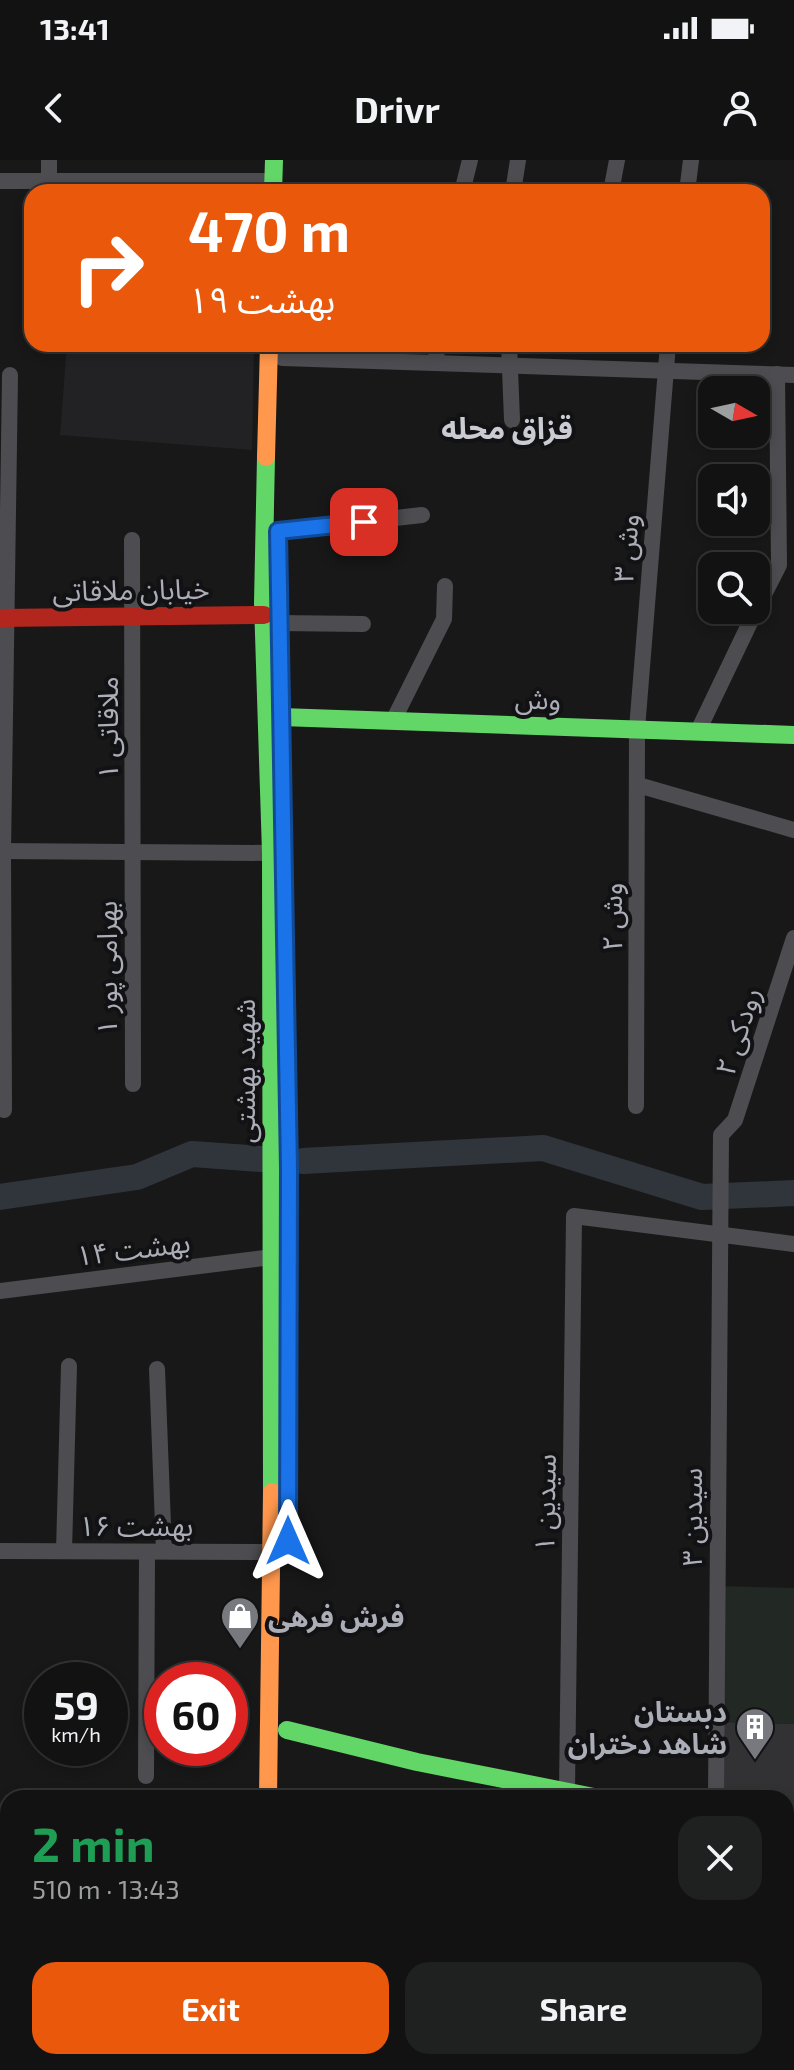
<!DOCTYPE html>
<meta charset="utf-8">
<style>
body{margin:0;font-family:"Exo 2","Noto Sans Arabic",sans-serif;background:#1f2020;color:#f1f3f6;height:100vh;display:flex;flex-direction:column;font-size:30px;white-space:nowrap}
*{box-sizing:border-box;margin:0}
p{font-size:26px;color:#9c9e9f}
.icon{flex:none;width:44px;height:44px;fill:none;stroke:currentColor;stroke-width:2;stroke-linecap:round;stroke-linejoin:round}
.map{position:relative;flex:1;overflow:hidden}
.drawer{position:absolute;left:0px;top:1630px;width:794px;height:280px;display:flex;flex-direction:column;background:#121212;border-radius:24px 24px 0 0;box-shadow:0 4px 12px #0003,0 0 0 2px #313232}
.drawer>*{flex:none}
.banner{position:absolute;left:24px;top:24px;width:746px;height:168px;border-radius:24px;box-shadow:0 4px 12px #0003,0 0 0 2px #313232;background:#ea580c;color:#fff;overflow:hidden}
.needle{width:52px;rotate:99deg}
.controls{position:absolute;left:698px;top:216px;display:grid;gap:16px}
.controls a{display:grid;place-items:center;width:72px;height:72px;border-radius:16px;background:#121212;box-shadow:0 4px 12px #0003,0 0 0 2px #313232;font-size:40px}
.speed{position:absolute;left:24px;top:1502px;display:flex;gap:16px;font-size:40px;font-weight:700;text-align:center}
.speed>*{display:grid;place-content:center;width:104px;height:104px;border-radius:50%;background:#121212;box-shadow:0 4px 12px #0003,0 0 0 2px #313232;line-height:1}
.speed small{font-size:20px;font-weight:400}
.speed .limit{border:12px solid #d22;background:#fff;color:#111}
.pin{position:absolute;display:grid;place-items:center;width:68px;height:68px;color:#fff;margin:-34px;border-radius:16px;box-shadow:0 4px 12px #0006}
.me{position:absolute;width:88px;margin:-44px;rotate:0deg;stroke-linejoin:round;filter:drop-shadow(0 0 6px #0008)}
.turn{display:flex;align-items:center;gap:28px;height:168px;padding:0 32px;font-size:36px}
.turn .icon{width:104px;height:104px;stroke-width:2.5}
.turn b{display:block;font-size:56px;line-height:68px}
.round{display:grid;place-items:center;flex:none;width:84px;height:84px;border-radius:24px;background:#1f2020}
.headline{display:flex;align-items:center;justify-content:space-between;height:136px;padding:0 32px}
h1{font-size:48px;font-weight:700;line-height:60px;color:#1e9e55}
.primary-button{display:flex;gap:16px;margin-top:auto;padding:16px 32px}
.primary-button a{flex:1;height:92px;border-radius:24px;background:#ea580c;color:#fff;font-size:32px;font-weight:700;line-height:92px;text-align:center}
.primary-button a+a{background:#1f2020;color:#f1f3f6}
.status{display:flex;justify-content:space-between;align-items:center;height:56px;padding:0 40px;background:#121212;direction:ltr}
.status svg{height:22px;fill:currentColor}
header{display:flex;justify-content:space-between;align-items:center;height:104px;padding:0 32px;background:#121212;font-size:36px;font-weight:700}
.map>svg:first-child{display:block}
.built{fill:#222224}
.green{fill:#222823}
.lines{fill:none;stroke-linecap:round;stroke-linejoin:round}
.river{stroke:#30353c;stroke-width:26}
.building{fill:#323234}
.street{stroke:#4d4d51;stroke-width:16}
.fast{stroke:#63d668;stroke-width:18}
.slow{stroke:#ff974d;stroke-width:18}
.jam{stroke:#b3261e;stroke-width:18}
.route-casing{stroke:#114b97;stroke-width:20}
.route{stroke:#1a73e8;stroke-width:14}
.labels{text-anchor:middle;dominant-baseline:central;stroke-width:8;stroke-linejoin:round;paint-order:stroke}
.street-label{font-size:28px;fill:#abadb7;stroke:#121214}
.poi-label{font-size:28px;font-weight:bold;fill:#abadb7;stroke:#121214;text-anchor:start}
.neighbourhood-label{font-size:30px;font-weight:bold;fill:#cbccd3;stroke:#121214}
</style>
<div class="status"><b>13:41</b><svg viewBox="0 0 49 12"><path d="M0 12V9h3v3zM5 12V6h3v6zM10 12V3h3v9zM15 12V0h3v12zM26 1h20v11H26zM47 4h2v5h-2z"/></svg></div>
<header><svg class="icon" aria-label="back" viewBox="0 0 24 24"><path d="M15 5l-7 7 7 7"/></svg>Drivr<svg class="icon" aria-label="person" viewBox="0 0 24 24"><circle cx="12" cy="8" r="4"/><path d="M4 21q1-7 8-7t8 7"/></svg></header>
<div class="map">
<svg width="794" height="1910" viewBox="0 0 794 1910">
<rect width="100%" height="100%" fill="#181818"/>
<path class="built" d="M67 184H254L252 290 60 275Z"/>
<path class="green" d="M717 1426 794 1428V1564L716 1562Z"/>
<g class="lines">
<g class="river">
<path d="M303 1001 543 988 702 1037 794 1033"/>
<path d="M0 1037 137 1017 192 994 261 999"/>
</g>
</g>
<path class="building" d="M716 1562 794 1564V1678L786 1676V1638H716Z"/>
<g class="lines">
<g class="street">
<path d="M49 0V21"/>
<path d="M0 21H273"/>
<path d="M462 32 470 0"/>
<path d="M513 32 518 0"/>
<path d="M611 32 617 0"/>
<path d="M687 32 691 0"/>
<path d="M509 184 512 260"/>
<path d="M282 198 794 215"/>
<path d="M376 201 378 184"/>
<path d="M436 203 437 184"/>
<path d="M278 371 422 355"/>
<path d="M132 380 133 924"/>
<path d="M756 450 779 405 777 214"/>
<path d="M278 463 363 464"/>
<path d="M393 561 444 459 445 426"/>
<path d="M698 571 756 450"/>
<path d="M638 625 794 670"/>
<path d="M0 691 271 693"/>
<path d="M636 946 637 569 668 184"/>
<path d="M4 950 3 692 10 215"/>
<path d="M0 1131 272 1097"/>
<path d="M157 1209 164 1391"/>
<path d="M0 1391 272 1392"/>
<path d="M64 1391 69 1206"/>
<path d="M146 1616 147 1392"/>
<path d="M567 1631 574 1056 794 1084"/>
<path d="M716 1638 721 975 735 960 794 778"/>
<path d="M31 1910 32 1902"/>
</g>
<g class="fast">
<path d="M273 32 274 0"/>
<path d="M266 297 263 443 271 693 272 1332"/>
<path d="M281 557 794 575"/>
<path d="M287 1570 417 1602 599 1638"/>
<path d="M0 1846H8"/>
<path d="M786 1855 794 1856"/>
<path d="M226 1902 236 1910"/>
<path d="M316 1910 325 1902"/>
</g>
<g class="slow">
<path d="M266 297 269 184"/>
<path d="M268 1638 272 1332"/>
</g>
<g class="jam">
<path d="M0 458 264 455"/>
<path d="M786 1676 794 1678"/>
</g>
</g>
<g class="lines">
<defs>
<path id="route" d="M288 1381 289 1009 278 371 364 362"/>
</defs>
<use href="#route" class="route-casing"/>
<use href="#route" class="route"/>
</g>
<defs>
<symbol id="shop-pin" viewBox="-11 -11 22 30"><path d="M0 17L-7.5 6A9.5 9.5 0 1 1 7.5 6Z" fill="#78797f" stroke="#121214"/><path d="M-5-2.5h2.3a2.7 3.5 0 0 1 5.4 0H5L5.5 6h-11ZM-1.5-2.5h3a1.5 2.3 0 0 0-3 0Z" fill="#fff"/></symbol>
<symbol id="building-pin" viewBox="-11 -11 22 30"><path d="M0 17L-7.5 6A9.5 9.5 0 1 1 7.5 6Z" fill="#78797f" stroke="#121214"/><path d="M-4-6H4V6H1V3H-1V6H-4ZM-2.5-4.3h1.7v1.8h-1.7ZM.8-4.3h1.7v1.8H.8ZM-2.5-1h1.7V.8h-1.7ZM.8-1h1.7V.8H.8Z" fill="#fff"/></symbol>
</defs>
<g fill-rule="evenodd">
<use href="#shop-pin" x="218" y="1434" width="44" height="60"/>
<use href="#building-pin" x="733" y="1545" width="44" height="60"/>
</g>
<g class="labels">
<g class="street-label">
<text transform="translate(625 388) rotate(-85)">وش ۳</text>
<text transform="translate(131 429) rotate(-1)">خیابان ملاقاتی</text>
<text transform="translate(538 538) rotate(2)">وش</text>
<text transform="translate(107 568) rotate(-90)">ملاقاتی ۱</text>
<text transform="translate(611 757) rotate(-90)">وش ۲</text>
<text transform="translate(106 808) rotate(-90)">۱ بهرامی پور</text>
<text transform="translate(737 871) rotate(-72)">رودکی ۲</text>
<text transform="translate(244 911) rotate(-90)">شهید بهشتی</text>
<text transform="translate(133 1088) rotate(-7)">بهشت ۱۴</text>
<text transform="translate(544 1343) rotate(-89)">سیدین ۱</text>
<text transform="translate(691 1357) rotate(-90)">سیدین ۳</text>
<text x="136" y="1365">۱۶ بهشت</text>
</g>
<g class="poi-label">
<text x="268" y="1456">فرش فرهی</text>
<text x="727" y="1551" text-anchor="end">دبستان<tspan x="727" dy="32">شاهد دختران</tspan></text>
</g>
<g class="neighbourhood-label">
<text x="507" y="267">قزاق محله</text>
</g>
</g>
</svg>
<div class="controls">
<a><svg class="needle" viewBox="-14 -14 28 28"><path d="M0-13l5 13h-10z" fill="#e53935"/><path d="M0 13l5-13h-10z" fill="#9c9e9f"/></svg></a>
<a><svg class="icon" aria-label="sound" viewBox="0 0 24 24"><path d="M4 9h4l5-4v14l-5-4H4zM17 9q2 3 0 6"/></svg></a>
<a><svg class="icon" aria-label="search" viewBox="0 0 24 24"><circle cx="10" cy="10" r="6"/><path d="M15 15l6 6"/></svg></a>
</div>
<div class="speed"><div>59<small>km/h</small></div><div class="limit">60</div></div>
<div class="pin" style="left:364px;top:362px;background:#d93025"><svg class="icon" aria-label="arrive" viewBox="0 0 24 24"><path d="M6 21V4h12l-3 4 3 4H6"/></svg></div>
<svg class="me" style="left:288px;top:1381px" viewBox="-20 -20 40 40"><path d="M0-17L14 15 0 8-14 15z" fill="#1a73e8" stroke="#fff" stroke-width="4"/></svg>
<div class="banner">
<div class="turn"><svg class="icon" aria-label="right" viewBox="0 0 24 24"><path d="M7 20v-9h11M14 6l5 5-5 5"/></svg><div><b>470 m</b>بهشت ۱۹</div></div>
</div>
<section class="drawer">
<div class="headline"><div><h1>2 min</h1><p>510 m · 13:43</p></div><a class="round"><svg class="icon" aria-label="close" viewBox="0 0 24 24"><path d="M6 6l12 12M18 6L6 18"/></svg></a></div>
<div class="primary-button"><a>Exit</a><a>Share</a></div>
</section>
</div>
